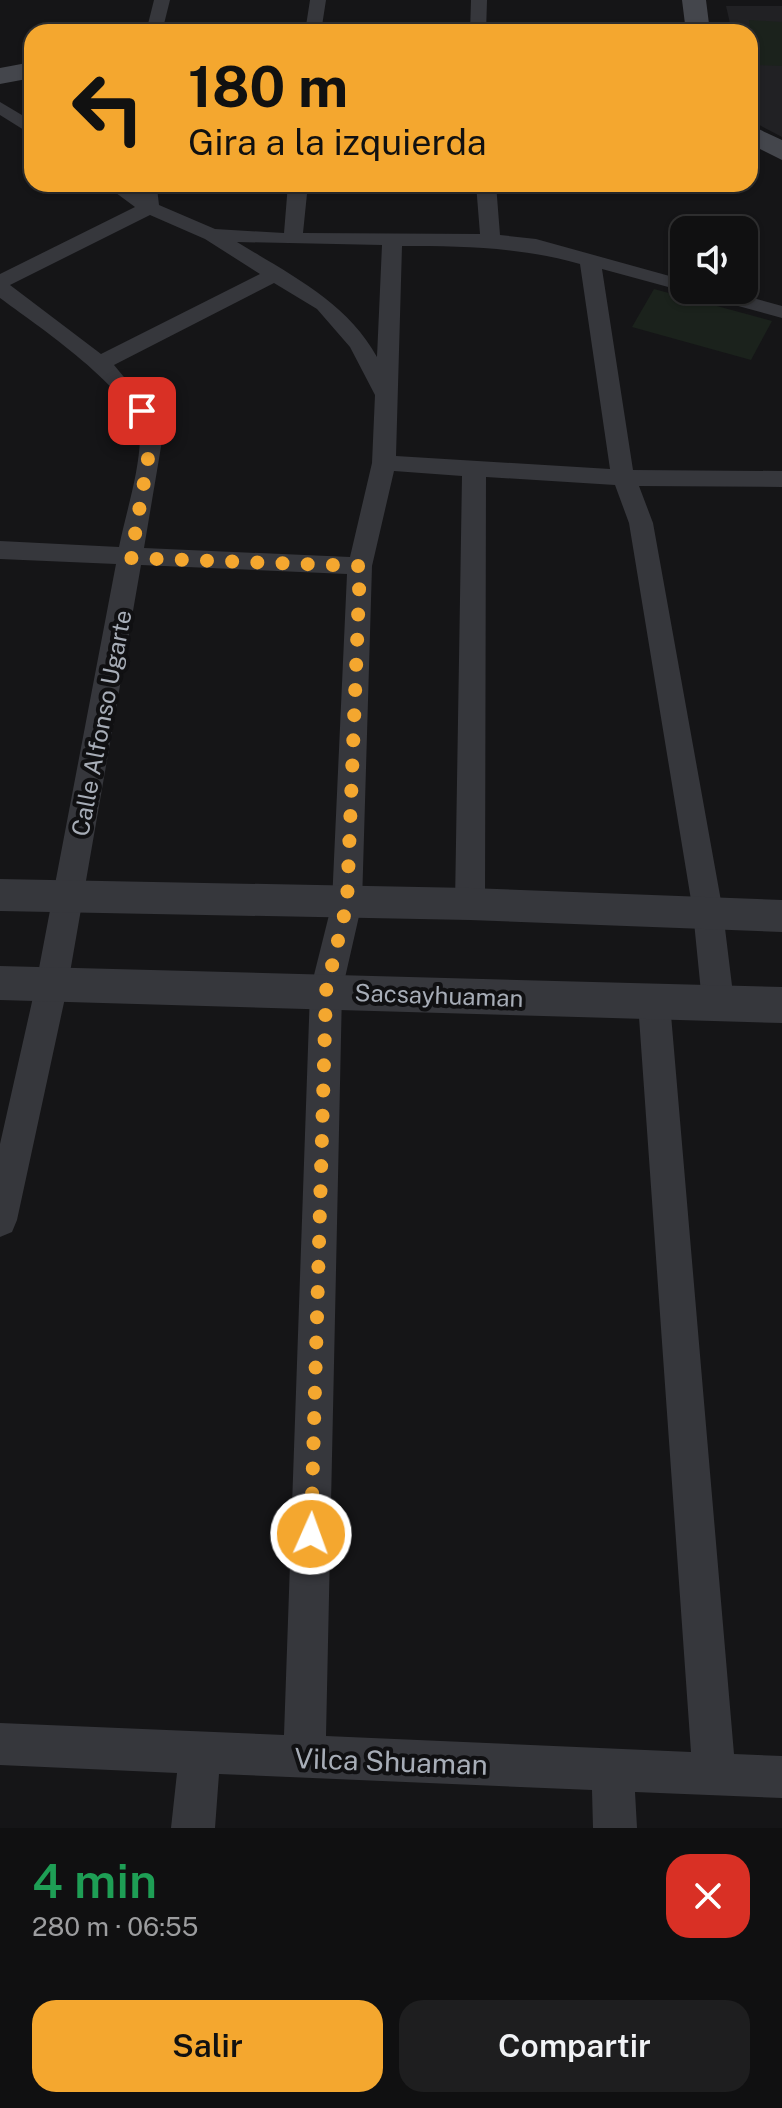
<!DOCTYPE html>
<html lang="es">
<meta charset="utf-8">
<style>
body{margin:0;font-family:"Public Sans",sans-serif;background:#1e1e1f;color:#f1f3f6;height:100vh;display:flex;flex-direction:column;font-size:30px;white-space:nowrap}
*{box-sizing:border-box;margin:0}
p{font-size:26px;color:#9c9d9f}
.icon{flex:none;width:44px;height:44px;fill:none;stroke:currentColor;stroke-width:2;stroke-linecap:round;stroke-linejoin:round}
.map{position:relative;height:1828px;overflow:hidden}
.side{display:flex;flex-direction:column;background:#101011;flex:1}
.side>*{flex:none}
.hud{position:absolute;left:24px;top:24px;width:734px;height:168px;border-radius:24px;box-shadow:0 2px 6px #0004,0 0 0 2px #303031;background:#f4a72f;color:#111;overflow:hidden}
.controls{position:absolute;left:670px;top:216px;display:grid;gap:16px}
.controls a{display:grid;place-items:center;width:88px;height:88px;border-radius:16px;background:#101011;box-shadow:0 2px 6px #0004,0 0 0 2px #303031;font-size:40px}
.pin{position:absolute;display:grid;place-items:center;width:68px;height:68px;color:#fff;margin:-34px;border-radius:16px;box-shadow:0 4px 12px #0006}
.me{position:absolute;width:88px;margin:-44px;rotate:2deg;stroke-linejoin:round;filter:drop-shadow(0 0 6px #0008)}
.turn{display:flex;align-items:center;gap:28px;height:168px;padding:0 32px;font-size:36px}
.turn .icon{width:104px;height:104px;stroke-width:2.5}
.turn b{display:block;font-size:56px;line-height:68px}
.round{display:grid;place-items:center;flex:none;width:84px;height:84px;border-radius:24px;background:#1e1e1f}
.head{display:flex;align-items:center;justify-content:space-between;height:136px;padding:0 32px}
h1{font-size:48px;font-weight:600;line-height:60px;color:#1e9e55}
.button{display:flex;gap:16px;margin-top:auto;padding:16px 32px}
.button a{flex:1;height:92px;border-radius:24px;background:#f4a72f;color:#111;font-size:32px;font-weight:600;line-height:92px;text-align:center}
.button a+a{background:#1e1e1f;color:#f1f3f6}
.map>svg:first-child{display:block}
.built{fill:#212124}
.green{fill:#1b221c}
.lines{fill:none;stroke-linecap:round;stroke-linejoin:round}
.minor{fill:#36373c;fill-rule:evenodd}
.tertiary{fill:#36373c;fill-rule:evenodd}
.secondary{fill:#44464c;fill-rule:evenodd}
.route{stroke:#f4a72f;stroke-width:14;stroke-dasharray:0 25.2}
.labels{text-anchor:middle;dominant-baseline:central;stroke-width:8;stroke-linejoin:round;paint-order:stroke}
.street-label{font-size:24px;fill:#a7adb7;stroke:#101012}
.near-street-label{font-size:28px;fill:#a7adb7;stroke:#101012}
</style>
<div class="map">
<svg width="782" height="1828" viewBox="0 0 782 1828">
<rect width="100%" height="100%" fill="#151517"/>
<path class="built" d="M726 6H782V137L750 120V101L756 99 750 91V32H732Z"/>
<g class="green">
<path d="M749 20 782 22V66L755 65Z"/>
<path d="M654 289 772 321 751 360 632 327Z"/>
</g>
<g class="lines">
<g class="minor">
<path d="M154 0H170L162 32H146Z"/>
<path d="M310 0H326L321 32H305Z"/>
<path d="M471 0H487L486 32H470Z"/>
<path d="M0 102 32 121V135L0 115Z"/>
<path d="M104 184H127L140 193 143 188H157L159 205 215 229 284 233 288 184H308L303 233 480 234 476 184H496L500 235 536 239 684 280V290H724L782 306V318L602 269 633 470 782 471V487L639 486 653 523 723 912 734 1002 729 1012 718 1016 707 1012 702 1002 693 912 629 523 615 485 486 477 485 904 481 913 470 917 459 913 455 904 462 476 394 471 372 566 362 903 342 991 326 1736 691 1752 638 1003 643 993 654 989 665 993 670 1003 734 1754 782 1756V1798L635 1792 637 1828H593L592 1790 219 1774 215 1828H171L177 1773 0 1765V1723L284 1735 310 991 332 903 347 574 141 565 68 984 17 1220 12 1232 0 1237V1144L36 984 116 564 0 559V541L119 547C126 512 139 474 140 438 142 395 32 322 0 298V274L135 207ZM150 215 205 239 260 274 101 354 10 285ZM237 242 382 245 377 357C347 302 289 274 237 242ZM402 246C464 246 520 247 580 264L610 469 396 456ZM274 283 317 309 350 347 375 395 372 463 350 557 144 548 163 435 148 406 114 365Z"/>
</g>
<g class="tertiary">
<path d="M0 879 470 888 782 900V932L470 920 0 911Z"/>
<path d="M0 966 782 987V1023L0 1000Z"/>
</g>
<g class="secondary">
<path d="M682 0H706L710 32H686Z"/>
<path d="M32 62V78L0 84V68Z"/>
<path d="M750 125 782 140V160L750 144Z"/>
</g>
</g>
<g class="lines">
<path class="route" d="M142 411 152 435 131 558 360 566 347 903 326 991 311 1534"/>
</g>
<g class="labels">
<g class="street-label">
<text transform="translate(101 723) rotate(-79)">Calle Alfonso Ugarte</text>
<text transform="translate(439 995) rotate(2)">Sacsayhuaman</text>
</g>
<g class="near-street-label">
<text transform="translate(391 1761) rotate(2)">Vilca Shuaman</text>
</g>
</g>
</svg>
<div class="controls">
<a><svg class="icon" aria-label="sound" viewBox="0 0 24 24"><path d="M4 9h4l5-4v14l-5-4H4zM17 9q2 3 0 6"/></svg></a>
</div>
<div class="pin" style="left:142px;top:411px;background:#d93025"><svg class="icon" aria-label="arrive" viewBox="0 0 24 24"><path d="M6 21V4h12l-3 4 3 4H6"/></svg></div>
<svg class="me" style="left:311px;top:1534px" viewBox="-20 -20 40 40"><circle r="17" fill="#f4a72f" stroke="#fff" stroke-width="3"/><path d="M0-11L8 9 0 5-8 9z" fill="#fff"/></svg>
<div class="hud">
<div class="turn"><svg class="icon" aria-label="left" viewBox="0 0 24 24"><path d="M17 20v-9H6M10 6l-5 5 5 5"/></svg><div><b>180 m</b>Gira a la izquierda</div></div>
</div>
</div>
<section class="side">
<div class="head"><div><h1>4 min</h1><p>280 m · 06:55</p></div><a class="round" style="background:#d93025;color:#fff"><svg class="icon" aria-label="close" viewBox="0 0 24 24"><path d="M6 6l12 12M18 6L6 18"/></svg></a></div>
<div class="button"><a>Salir</a><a>Compartir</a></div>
</section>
